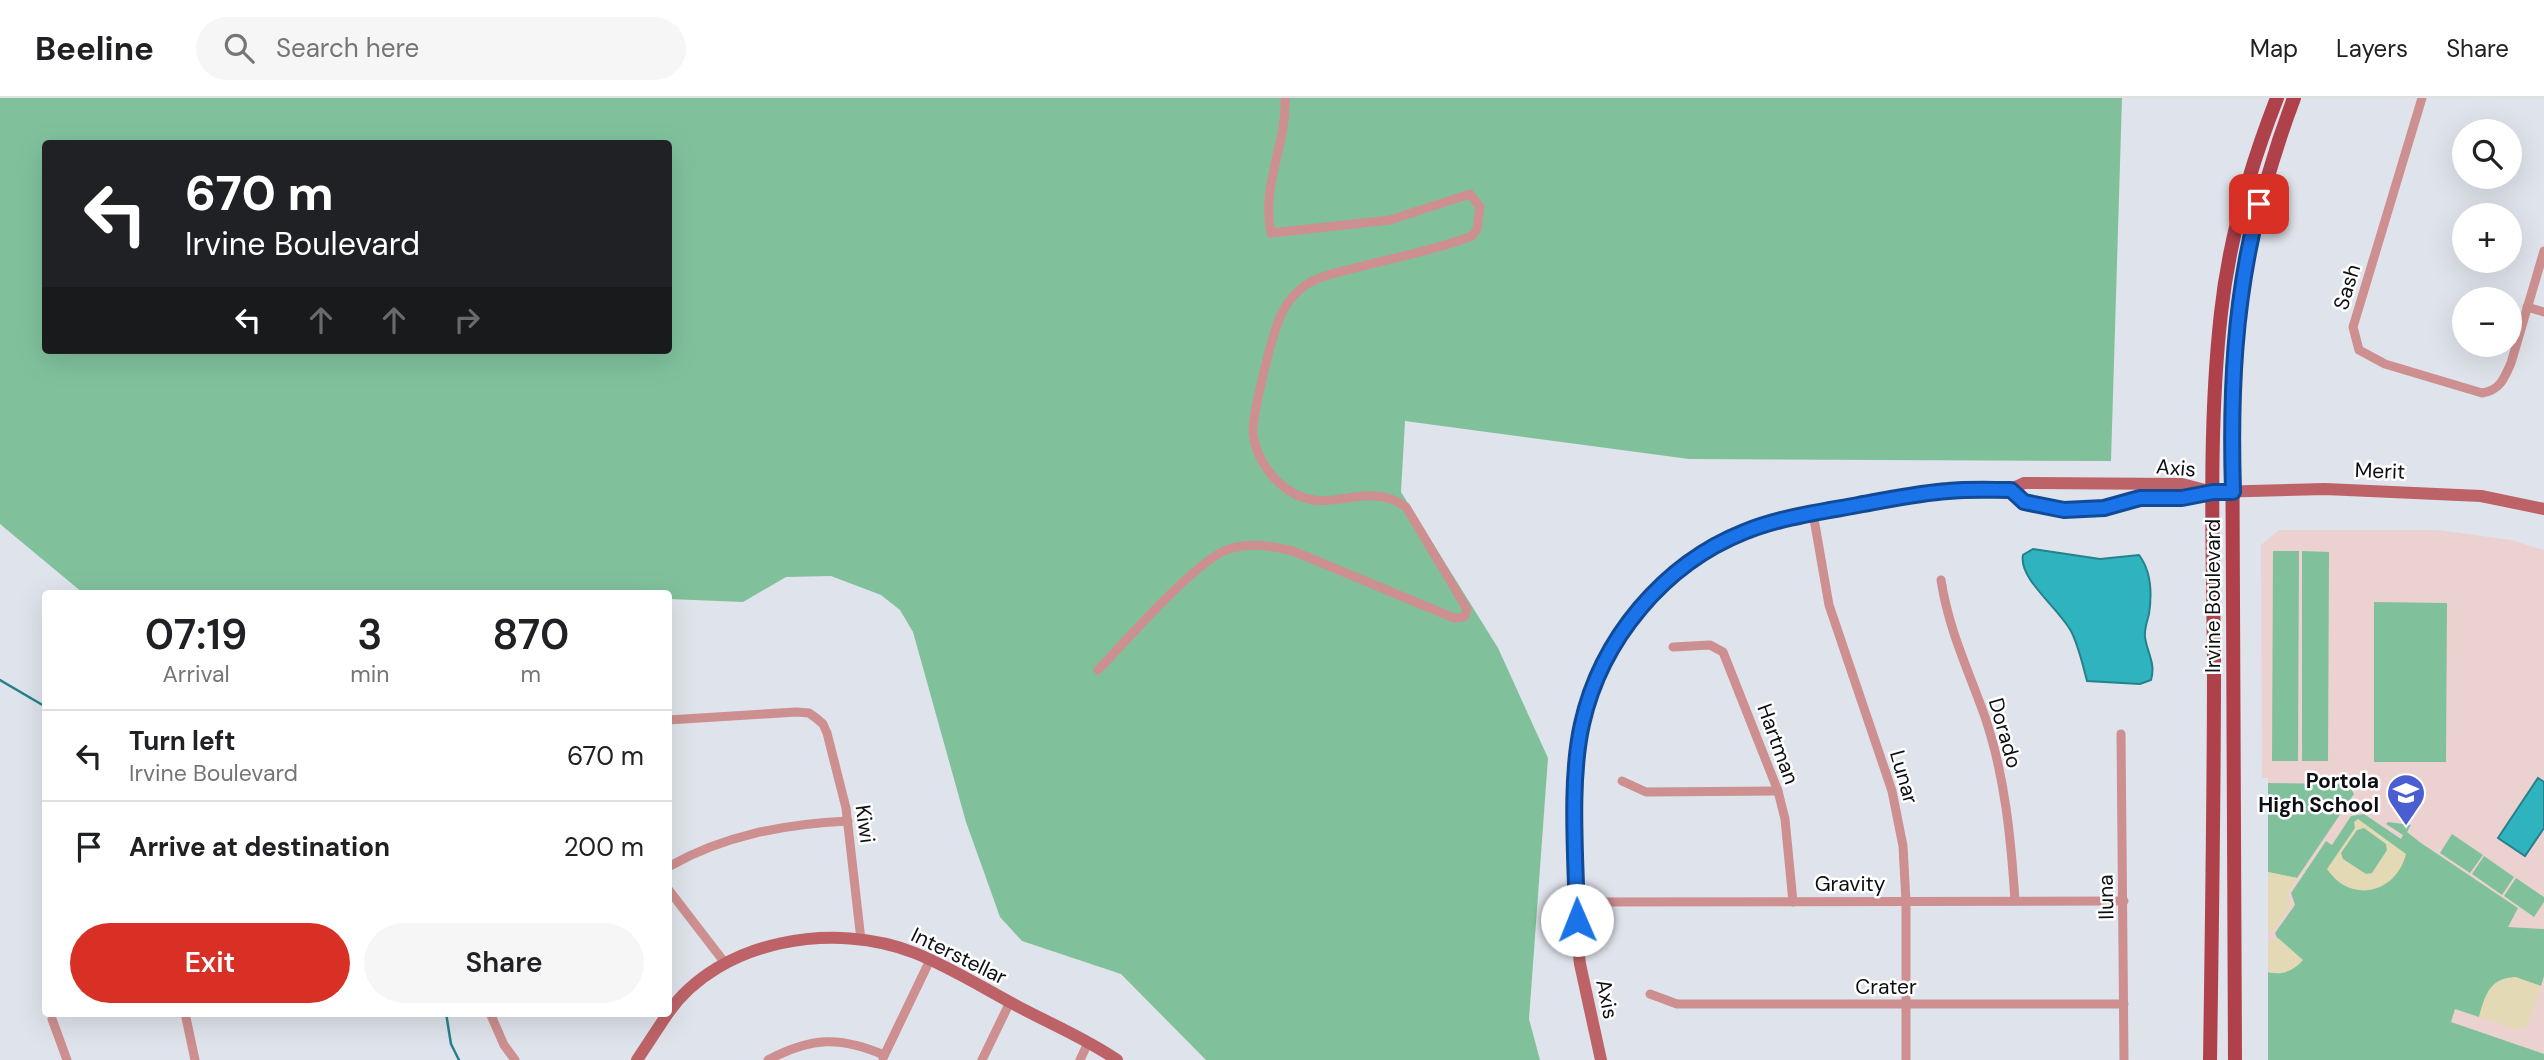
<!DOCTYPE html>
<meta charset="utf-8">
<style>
body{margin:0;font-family:"DM Sans",sans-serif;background:#f6f6f6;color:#202124;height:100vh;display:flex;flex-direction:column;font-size:26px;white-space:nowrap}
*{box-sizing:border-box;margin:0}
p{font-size:23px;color:#757577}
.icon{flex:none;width:38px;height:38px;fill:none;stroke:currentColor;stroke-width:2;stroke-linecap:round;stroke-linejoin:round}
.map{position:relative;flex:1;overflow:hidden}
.panel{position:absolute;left:42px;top:492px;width:630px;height:427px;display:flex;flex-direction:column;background:#fff;border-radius:7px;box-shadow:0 7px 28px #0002}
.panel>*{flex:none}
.hud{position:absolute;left:42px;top:42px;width:630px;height:214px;border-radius:7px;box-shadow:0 7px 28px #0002;background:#202124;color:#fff;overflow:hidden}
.fabs{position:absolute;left:2452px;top:21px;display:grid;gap:14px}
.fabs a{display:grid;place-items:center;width:70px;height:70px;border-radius:50%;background:#fff;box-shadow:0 7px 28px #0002;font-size:35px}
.pin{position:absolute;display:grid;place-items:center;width:60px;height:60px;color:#fff;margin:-30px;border-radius:14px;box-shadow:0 4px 10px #0006}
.me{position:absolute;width:77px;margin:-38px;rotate:359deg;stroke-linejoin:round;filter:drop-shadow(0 0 5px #0008)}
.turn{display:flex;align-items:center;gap:24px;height:147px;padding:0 28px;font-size:32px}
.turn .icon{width:91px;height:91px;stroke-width:2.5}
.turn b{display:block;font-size:49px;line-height:60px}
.lanes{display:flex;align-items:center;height:66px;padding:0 28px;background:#0003;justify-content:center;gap:35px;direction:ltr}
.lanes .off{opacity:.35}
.eta{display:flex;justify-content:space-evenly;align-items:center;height:119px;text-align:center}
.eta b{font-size:42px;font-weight:600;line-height:49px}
.action{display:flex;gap:14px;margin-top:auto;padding:14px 28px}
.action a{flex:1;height:80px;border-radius:42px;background:#d93025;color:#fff;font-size:28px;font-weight:600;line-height:80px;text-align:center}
.action a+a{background:#f6f6f6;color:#202124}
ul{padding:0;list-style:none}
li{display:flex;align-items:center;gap:21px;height:91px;padding:0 28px;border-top:2px solid #e0e0e0}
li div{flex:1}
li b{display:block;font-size:26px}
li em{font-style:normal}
header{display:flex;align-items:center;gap:42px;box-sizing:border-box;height:98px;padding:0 35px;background:#fff;border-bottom:2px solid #e0e0e0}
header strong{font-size:33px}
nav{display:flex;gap:38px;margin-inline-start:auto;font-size:24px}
.search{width:490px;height:63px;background:#f6f6f6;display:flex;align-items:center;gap:18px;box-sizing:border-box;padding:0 24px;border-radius:38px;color:#757577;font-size:26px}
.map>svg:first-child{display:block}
.education{fill:#ecd1d1}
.green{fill:#80c19c;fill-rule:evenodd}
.sand{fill:#e3d9b4;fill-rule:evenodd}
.water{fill:#2fb3be;stroke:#25828a;stroke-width:2}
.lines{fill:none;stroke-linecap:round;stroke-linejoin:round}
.stream{stroke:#25828a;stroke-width:2.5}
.street{stroke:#cd8f8f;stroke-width:9}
.secondary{stroke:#bd6367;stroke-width:12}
.primary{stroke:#af414b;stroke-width:14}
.route-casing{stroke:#114b97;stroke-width:18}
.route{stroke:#1a73e8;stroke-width:12}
.labels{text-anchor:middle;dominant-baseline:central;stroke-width:5;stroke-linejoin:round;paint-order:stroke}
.street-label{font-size:21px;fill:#0e0f12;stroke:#fff}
.poi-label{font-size:21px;font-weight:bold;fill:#0e0f12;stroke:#fff;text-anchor:end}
</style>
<header>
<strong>Beeline</strong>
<div class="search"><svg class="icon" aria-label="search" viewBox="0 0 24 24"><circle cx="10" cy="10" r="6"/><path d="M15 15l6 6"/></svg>Search here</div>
<nav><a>Map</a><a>Layers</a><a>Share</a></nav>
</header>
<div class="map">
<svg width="2544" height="962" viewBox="0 0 2544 962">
<rect width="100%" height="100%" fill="#dfe3eb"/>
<path class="education" d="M2279 432H2438L2511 442 2544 452V962H2268V680H2262L2261 447Z"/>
<g class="green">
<path d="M0 0H2122L2111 363 1689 361 1405 323 1401 394 1498 550 1548 660 1529 921 1540 962H1206L1121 876 1022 843 1000 819 966 724 913 534 900 512 881 497 831 478 786 479 743 504 669 501 668 495 464 493 460 495H83L0 426ZM46 46H668V252H46Z"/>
<path d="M2273 453H2299L2298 663H2272Z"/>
<path d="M2302 453 2329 454 2328 663H2302Z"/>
<path d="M2374 504 2447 505 2446 664H2374Z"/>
<path d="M2268 685 2348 686 2354 696 2297 780 2268 774Z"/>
<path d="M2364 716 2401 741 2403 737 2386 726 2388 724 2411 727 2407 734 2421 745 2518 810 2508 829 2544 831V878L2541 888 2515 879 2485 900 2479 919 2455 911 2451 924 2544 956V962H2268V874L2272 875 2279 844 2275 835 2295 807 2291 795 2326 743 2332 747 2351 718Z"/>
<path d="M2452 736 2483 757 2470 775 2440 755Z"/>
<path d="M2484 758 2514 779 2502 797 2472 776Z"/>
<path d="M2516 780 2544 799V804L2534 819 2504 798Z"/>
</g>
<g class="sand">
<path d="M2358 721 2406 756C2396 796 2350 806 2327 771L2355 730 2354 724ZM2364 730 2386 746 2387 752 2372 775 2366 776 2343 761 2341 755 2357 732Z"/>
<path d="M2268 774 2297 780 2287 795 2291 806 2272 834 2268 833Z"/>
<path d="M2278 840 2303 862C2294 872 2283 878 2268 874V844Z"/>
<path d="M2515 879 2541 888 2527 928 2519 932 2479 919C2485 898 2489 880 2515 879Z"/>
</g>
<g class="water">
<path d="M2033 451 2100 461 2139 457C2152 474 2152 496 2149 516 2147 524 2144 532 2145 539 2147 555 2156 565 2151 582L2140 586 2087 583C2083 567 2079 550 2072 535 2061 512 2018 481 2023 457Z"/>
<path d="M2538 680 2544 684V730L2525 758 2498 740Z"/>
</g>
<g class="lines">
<g class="stream">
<path d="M0 582 46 609"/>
<path d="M446 915 451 946 459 962"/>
</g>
<g class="street">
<path d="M2422 0 2353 229 2359 252 2385 266 2482 295C2500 292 2504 281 2511 265L2544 153"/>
<path d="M2527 209 2544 214"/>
<path d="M1813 415 1829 507 1892 693 1903 748 1906 804V962"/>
<path d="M1941 482C1949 533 1968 571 1985 619 2005 678 2011 741 2015 803"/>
<path d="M1673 549 1710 547 1723 554 1778 693 1785 721 1793 804"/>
<path d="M1098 572C1124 545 1198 460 1229 451 1251 444 1272 448 1293 453L1454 520 1464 519 1467 511 1406 409C1368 381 1331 417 1293 395 1272 383 1256 360 1253 336 1252 317 1272 236 1281 217 1286 206 1295 195 1304 188 1320 177 1341 174 1359 169 1397 159 1436 152 1472 138L1477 131 1480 109 1470 96 1390 122 1271 135C1261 86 1287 46 1285 0"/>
<path d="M668 622 796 614 809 615 816 620 823 626 827 635 846 710 861 842"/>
<path d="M2121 636 2124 962"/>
<path d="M1622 683 1646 694 1778 693"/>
<path d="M668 769C724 737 785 726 848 723"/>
<path d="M668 791 725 865"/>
<path d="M1576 804 2124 803"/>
<path d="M1650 896 1677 906H2124"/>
<path d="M185 915 195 962"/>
<path d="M490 915 504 947 515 962"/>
<path d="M52 921 67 962"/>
<path d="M883 960 930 862"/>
<path d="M768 962C811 939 840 938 884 957"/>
<path d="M982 962 1010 904"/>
<path d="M1080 962 1088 945"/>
</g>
<g class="secondary">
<path d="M2011 392 2024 404 2064 412 2104 410 2140 400H2182L2213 394 2325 391 2481 398 2544 411"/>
<path d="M668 915C720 841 835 823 915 855 950 869 985 891 1019 909 1051 926 1087 941 1117 962"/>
<path d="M637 962 668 915"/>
<path d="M1601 962 1580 866 1577 840C1576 798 1576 755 1576 713 1577 690 1576 667 1579 644 1591 552 1658 468 1745 434 1784 418 1827 413 1868 405 1894 401 1921 395 1947 393 1973 390 2001 398 2024 385L2182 386 2213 394"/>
</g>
<g class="primary">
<path d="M2210 962C2212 829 2214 697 2214 564 2213 448 2208 331 2221 215 2229 141 2250 69 2277 0"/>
<path d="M2235 962 2232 276C2240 180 2260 90 2294 0"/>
</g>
</g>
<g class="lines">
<defs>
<path id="route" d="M1577 822C1576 761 1569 684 1582 626 1601 541 1664 466 1744 434 1781 419 1820 414 1858 407 1887 402 1918 395 1948 393 1969 391 1990 392 2011 392L2024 404 2064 412 2104 410 2140 400H2182L2213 394H2233C2230 295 2234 203 2259 106"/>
</defs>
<use href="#route" class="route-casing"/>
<use href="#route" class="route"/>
</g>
<defs>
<symbol id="school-pin" viewBox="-11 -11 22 30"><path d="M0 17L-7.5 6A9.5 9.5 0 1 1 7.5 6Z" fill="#4a5dd1" stroke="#fff"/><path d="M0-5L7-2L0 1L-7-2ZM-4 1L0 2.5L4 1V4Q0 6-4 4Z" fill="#fff"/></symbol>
</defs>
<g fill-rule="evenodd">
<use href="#school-pin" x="2384" y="673" width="44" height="60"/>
</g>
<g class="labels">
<g class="street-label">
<text transform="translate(2347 189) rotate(-73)">Sash</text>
<text transform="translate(2176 370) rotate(5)">Axis</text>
<text transform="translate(2380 373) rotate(2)">Merit</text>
<text transform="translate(2213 498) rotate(-90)">Irvine Boulevard</text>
<text transform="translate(2005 635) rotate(74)">Dorado</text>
<text transform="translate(1778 646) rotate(70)">Hartman</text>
<text transform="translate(1904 679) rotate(74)">Lunar</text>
<text transform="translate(865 726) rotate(82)">Kiwi</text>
<text x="1850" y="786">Gravity</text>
<text transform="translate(2106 799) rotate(-91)">Iluna</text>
<text transform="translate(959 858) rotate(26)">Interstellar</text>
<text x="1886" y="889">Crater</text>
<text transform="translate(1607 901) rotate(78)">Axis</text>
</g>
<g class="poi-label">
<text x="2379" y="683">Portola<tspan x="2379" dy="24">High School</tspan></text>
</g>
</g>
</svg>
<div class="fabs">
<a><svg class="icon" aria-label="search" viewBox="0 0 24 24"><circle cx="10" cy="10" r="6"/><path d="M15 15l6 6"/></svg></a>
<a>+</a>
<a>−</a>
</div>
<div class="pin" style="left:2259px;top:106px;background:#d93025"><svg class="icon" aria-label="arrive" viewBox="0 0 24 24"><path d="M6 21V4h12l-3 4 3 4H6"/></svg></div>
<svg class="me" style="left:1577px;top:822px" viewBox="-20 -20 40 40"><circle r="19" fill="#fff"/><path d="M0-13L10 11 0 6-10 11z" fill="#1a73e8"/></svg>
<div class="hud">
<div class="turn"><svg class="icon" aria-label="left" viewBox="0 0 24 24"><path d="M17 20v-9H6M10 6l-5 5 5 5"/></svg><div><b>670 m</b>Irvine Boulevard</div></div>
<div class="lanes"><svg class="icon" aria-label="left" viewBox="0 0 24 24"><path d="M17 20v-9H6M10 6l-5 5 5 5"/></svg><svg class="icon off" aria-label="ahead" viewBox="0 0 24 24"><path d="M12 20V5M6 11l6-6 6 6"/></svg><svg class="icon off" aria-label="ahead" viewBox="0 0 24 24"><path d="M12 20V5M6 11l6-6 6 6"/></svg><svg class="icon off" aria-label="right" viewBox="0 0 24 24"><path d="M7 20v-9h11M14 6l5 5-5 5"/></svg></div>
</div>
<section class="panel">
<div class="eta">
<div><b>07:19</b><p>Arrival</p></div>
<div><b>3</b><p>min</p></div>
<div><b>870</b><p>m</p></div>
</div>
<ul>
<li><svg class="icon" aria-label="left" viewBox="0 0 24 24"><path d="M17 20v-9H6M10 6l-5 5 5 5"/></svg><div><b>Turn left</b><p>Irvine Boulevard</p></div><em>670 m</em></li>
<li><svg class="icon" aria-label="arrive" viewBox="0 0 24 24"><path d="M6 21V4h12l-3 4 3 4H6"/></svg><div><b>Arrive at destination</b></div><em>200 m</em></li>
</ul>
<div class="action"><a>Exit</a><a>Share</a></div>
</section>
</div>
